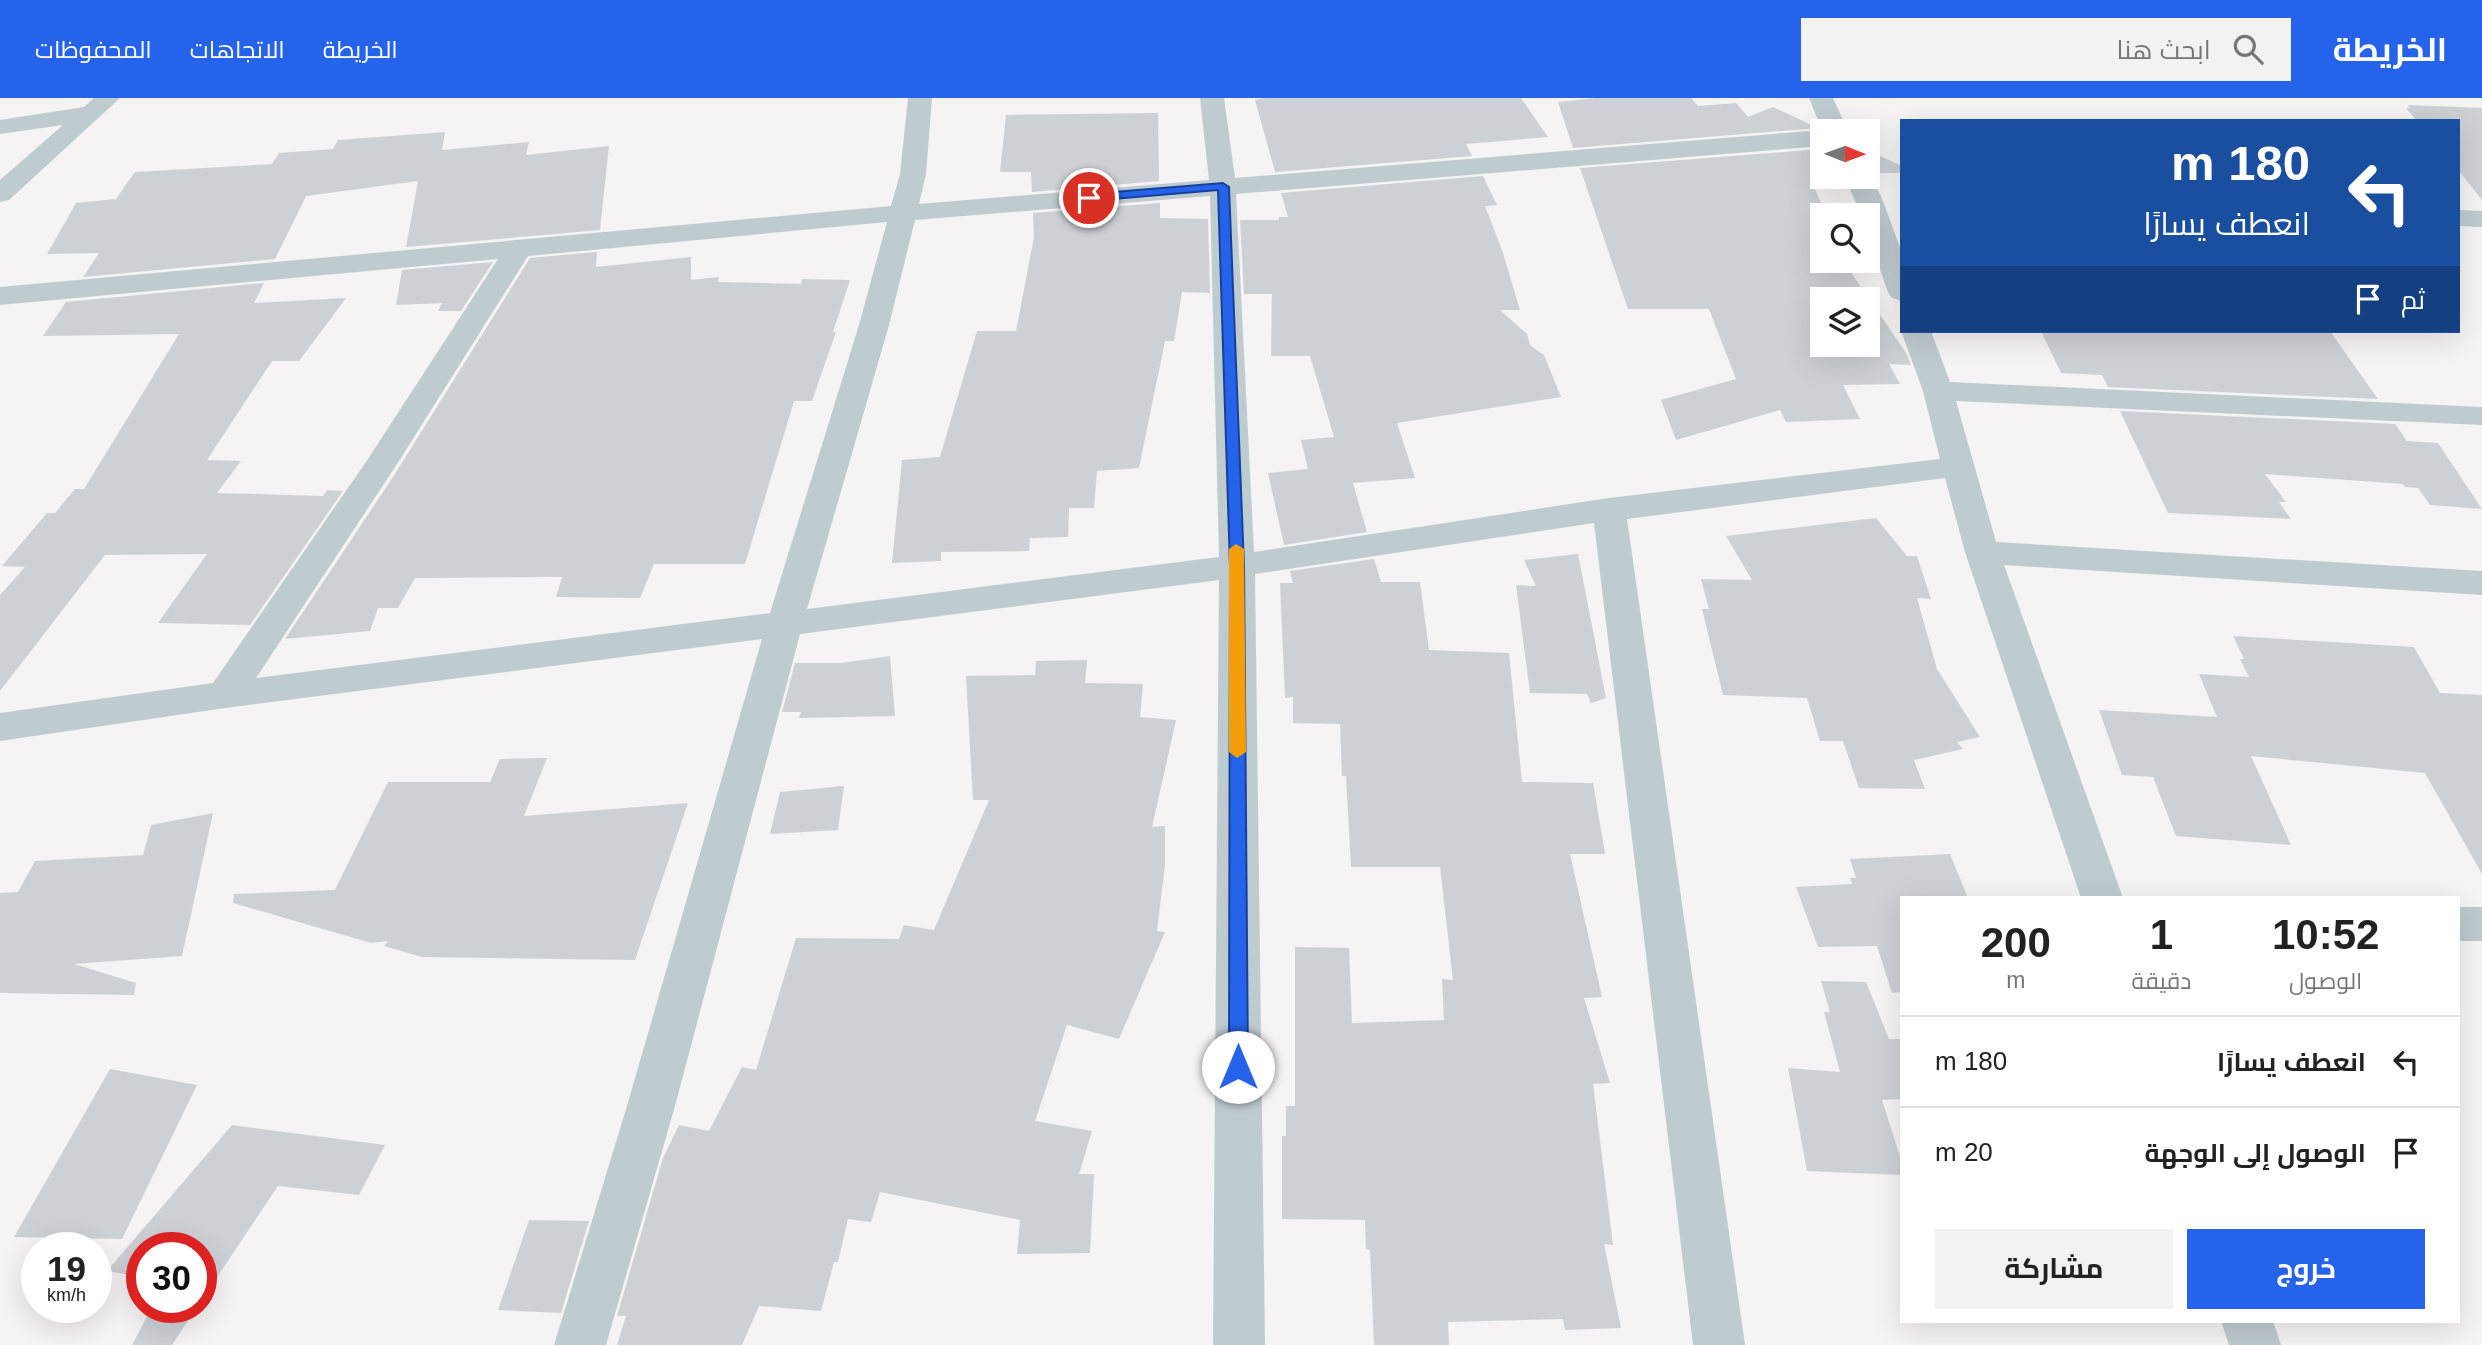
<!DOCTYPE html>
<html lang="ar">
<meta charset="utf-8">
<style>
body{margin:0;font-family:Arial,Cairo,sans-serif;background:#f2f2f2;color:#222;direction:rtl;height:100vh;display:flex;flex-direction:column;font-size:26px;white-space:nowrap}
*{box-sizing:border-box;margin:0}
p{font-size:23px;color:#767676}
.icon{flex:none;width:38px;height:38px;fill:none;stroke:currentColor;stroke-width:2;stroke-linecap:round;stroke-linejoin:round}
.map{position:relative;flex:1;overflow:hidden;direction:ltr}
.sheet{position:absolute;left:1900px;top:798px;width:560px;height:427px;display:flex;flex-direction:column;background:#fff;border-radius:0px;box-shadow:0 7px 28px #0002;direction:rtl}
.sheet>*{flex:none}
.banner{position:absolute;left:1900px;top:21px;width:560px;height:214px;border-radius:0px;box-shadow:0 7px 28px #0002;direction:rtl;background:#1a4fa0;color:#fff;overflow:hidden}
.needle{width:46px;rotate:91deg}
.buttons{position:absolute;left:1810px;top:21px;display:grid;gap:14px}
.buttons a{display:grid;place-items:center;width:70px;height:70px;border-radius:0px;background:#fff;box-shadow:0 7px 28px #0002;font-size:35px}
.speed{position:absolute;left:21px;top:1134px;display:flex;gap:14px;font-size:35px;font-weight:700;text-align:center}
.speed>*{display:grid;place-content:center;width:91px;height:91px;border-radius:50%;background:#fff;box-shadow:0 7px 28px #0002;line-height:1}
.speed small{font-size:18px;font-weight:400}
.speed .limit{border:10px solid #d22;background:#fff;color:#111}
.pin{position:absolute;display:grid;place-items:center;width:60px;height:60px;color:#fff;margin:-30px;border:4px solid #fff;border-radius:50%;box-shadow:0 2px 7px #0007}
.me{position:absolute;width:77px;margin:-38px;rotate:0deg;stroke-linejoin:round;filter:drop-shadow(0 0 5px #0008)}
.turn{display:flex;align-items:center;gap:24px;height:147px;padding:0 35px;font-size:32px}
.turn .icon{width:91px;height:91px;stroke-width:2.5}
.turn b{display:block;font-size:49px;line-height:60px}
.then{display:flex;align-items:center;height:66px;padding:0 35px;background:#0003;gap:14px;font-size:26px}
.eta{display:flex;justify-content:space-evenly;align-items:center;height:119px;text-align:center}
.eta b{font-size:42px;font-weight:700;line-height:49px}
.action{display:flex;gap:14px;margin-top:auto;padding:14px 35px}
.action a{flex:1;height:80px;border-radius:0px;background:#2563eb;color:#fff;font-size:28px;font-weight:700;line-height:80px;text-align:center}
.action a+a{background:#f2f2f2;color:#222}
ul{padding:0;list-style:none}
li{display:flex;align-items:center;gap:21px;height:91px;padding:0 35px;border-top:2px solid #e0e0e0}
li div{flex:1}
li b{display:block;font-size:26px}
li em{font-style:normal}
header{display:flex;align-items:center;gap:42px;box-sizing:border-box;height:98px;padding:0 35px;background:#2563eb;color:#fff}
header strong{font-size:33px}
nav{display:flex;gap:38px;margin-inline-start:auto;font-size:24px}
.search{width:490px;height:63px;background:#f2f2f2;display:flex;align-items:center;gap:18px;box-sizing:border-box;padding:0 24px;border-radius:0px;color:#767676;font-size:26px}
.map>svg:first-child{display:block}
.building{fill:#cdd1d5;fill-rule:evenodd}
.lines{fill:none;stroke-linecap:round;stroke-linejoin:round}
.minor{fill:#becbcf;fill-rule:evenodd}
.route{fill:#2563eb;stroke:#184099;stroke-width:2}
.slow{fill:#f59e0b}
</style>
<header>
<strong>الخريطة</strong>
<div class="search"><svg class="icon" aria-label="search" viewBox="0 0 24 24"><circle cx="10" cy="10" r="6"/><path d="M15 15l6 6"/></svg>ابحث هنا</div>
<nav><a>الخريطة</a><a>الاتجاهات</a><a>المحفوظات</a></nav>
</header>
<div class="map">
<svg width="2482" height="1247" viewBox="0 0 2482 1247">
<rect width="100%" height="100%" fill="#f5f3f3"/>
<g class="building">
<path d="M1265 0H1521L1548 39 1466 46 1472 58 1275 74 1255 2Z"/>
<path d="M1596 0H1691L1698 8 1736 5 1748 19 1773 9 1818 30 1573 50 1558 4Z"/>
<path d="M2407 7 2482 10V102L2459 73V23H2417L2406 10H2410Z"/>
<path d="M1158 15 1159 83 1032 94 1031 74H1000L1006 17Z"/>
<path d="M445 34 442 52 529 44 526 57 609 48 600 132 406 149 418 83 306 98 275 161 83 179 99 155 47 156 76 105 116 101 135 74 272 66 279 55 333 51 338 42Z"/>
<path d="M1822 51V73H1812L1818 85H1812L1827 117H1812L1822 131V163H1843L1907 256 1911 267 1889 266 1900 286 1843 287 1860 321 1786 324 1780 312 1676 342 1661 302 1736 281 1709 211H1628L1580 70ZM1822 201H1867V247H1822Z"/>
<path d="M1867 52 1902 68V75H1871L1867 70Z"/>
<path d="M1483 78 1497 107 1485 108 1502 152 1520 212H1500L1527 236 1530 247 1544 257 1561 299 1397 325 1415 380 1353 385 1367 434 1284 447 1268 375 1308 371 1301 342 1334 339 1310 258H1271L1272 196H1244L1240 122H1279V119H1288L1281 95Z"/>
<path d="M1160 105V120L1208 121 1210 195 1182 194 1174 243H1165L1139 370 1097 373 1094 410H1069L1068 439 1030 440 1029 453 941 454V463L892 465 902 362 940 359 977 233H1016L1034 139 1033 115Z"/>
<path d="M597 154 596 169 691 159V182L719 179 718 184 801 186 802 181 850 182 833 234H836L812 303H794L745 466H654L640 500 556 499 562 479 415 480 398 510H378L370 533 285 541 393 379 530 160Z"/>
<path d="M493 164 461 213H438L442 205 396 207 402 172Z"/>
<path d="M264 185 254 205 346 200 299 263H272L207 362 241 363 217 395 323 398 327 392 343 393 250 527 158 525 207 456 105 457 0 593V497L25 469 2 468 47 415H55L75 391H84L179 236 43 238 66 204Z"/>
<path d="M2041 233H2330L2378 301 2108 289 2102 277 2061 275Z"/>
<path d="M2120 313 2395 326 2407 343 2438 345 2482 411 2430 407 2418 390 2405 389 2403 386 2265 376 2286 404H2279L2291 421 2168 415Z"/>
<path d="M1876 420 1907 458H1917L1931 501 1917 500 1937 571 1980 639 1957 644 1963 651 1914 662 1925 691 1859 690 1843 643H1820L1807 600 1723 597 1702 511H1709L1701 481 1752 482 1726 438Z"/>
<path d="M1578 456 1606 600 1591 605 1587 596 1530 595 1516 487 1536 488 1524 462Z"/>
<path d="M1374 461 1381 484H1420L1429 552 1509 555 1522 684 1593 685 1605 756H1570L1602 899 1584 900 1610 985 1593 986 1613 1147 1604 1146 1621 1230 1565 1232 1563 1221 1448 1224 1449 1247H1374L1370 1152 1366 1151 1365 1122 1282 1121V1038H1286V1008H1295V849L1349 850 1352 925 1444 922 1442 881 1453 882 1440 769H1351L1346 678H1342L1340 626 1293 625V599L1285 600 1280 485H1293L1290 473Z"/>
<path d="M2233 538 2414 549 2440 595 2482 597V776L2425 675 2251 658 2291 747 2176 738 2153 679 2122 677 2099 612 2217 619 2199 576 2249 579 2240 561H2244Z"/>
<path d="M890 558 895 618 799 620 801 614H782L795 565H841Z"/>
<path d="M1087 562 1085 585 1143 586 1140 619 1176 622 1152 729 1165 728V767L1157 833 1165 834 1119 941 1067 927 1035 1023 1092 1033 1079 1076H1094L1090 1155 1017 1156 1020 1122 880 1094 871 1124 848 1121 838 1164H834L821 1213 759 1208 742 1247H617L626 1218H617L663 1060 679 1027 709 1033 742 969 756 972 796 840 899 841 904 827 934 832 989 702H973L966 578 1035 577 1036 563Z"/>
<path d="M547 660 524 718 688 705 635 862 422 859 384 848 388 843 371 845 233 805 234 796 335 792 388 684H490L500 661Z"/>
<path d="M844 688 838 732 770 736 780 694Z"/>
<path d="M213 715 182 858 74 866 136 885 134 897 0 895V795L18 794 35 763 143 757 151 727Z"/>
<path d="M1950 756 1968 800H1902V894L1892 895 1877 848 1818 849 1796 789 1852 786 1850 780H1856L1850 761Z"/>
<path d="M1821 883 1866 884 1889 941H1902V1001L1882 1002 1902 1065V1077L1807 1073 1788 970 1840 974 1824 914H1830Z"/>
<path d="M110 971 197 987 122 1141 14 1139Z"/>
<path d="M232 1027 385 1047 359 1097 278 1088 201 1203V1150H142V1179L107 1173Z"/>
<path d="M529 1122 589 1123 561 1215 498 1212Z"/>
<path d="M152 1209H197L172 1247H132Z"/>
</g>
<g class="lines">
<g class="minor">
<path d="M94 0H120L9 102 0 104V82L63 27 0 36V22L84 9Z"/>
<path d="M908 0H932L926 76 919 106 1209 82 1200 0H1224L1235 80 1822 32 1809 0H1833L1848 33H1822V48L1236 96 1254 454 1609 400 1940 361 1923 293 1901 233 1902 231 1931 233 1950 284 2482 309V327L1956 303 1996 444 2482 473V497L2004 467 2123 800H2081L1965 454 1945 380 1627 421 1745 1247H1693L1594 425 1255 476 1265 1247H1213L1219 482 800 536 675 1008 606 1247H554L627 1008 762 541 225 610 0 643V615L213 585 368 361 498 161 0 207V189L891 108 900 76ZM1210 98 1219 459 807 511 889 227 915 122ZM887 124 859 227 770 515 256 580 399 363 528 158Z"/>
<path d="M1867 73 1881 98 1902 155V203L1892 200 1888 194 1867 135V117H1861L1845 79H1867Z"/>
<path d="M2459 112 2482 113V129L2459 128Z"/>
<rect x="2459" y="809" width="23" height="34"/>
<path d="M2221 1223H2273L2281 1247H2229Z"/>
</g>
</g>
<path class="route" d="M1223 85 1229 89 1244 468 1248 969 1245 974 1238 977 1231 974 1229 969 1230 468 1218 92 1089 103 1084 100 1089 96Z"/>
<path class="slow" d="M1236 446 1244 451 1246 654 1237 660 1229 654V451Z"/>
</svg>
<div class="buttons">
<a><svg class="needle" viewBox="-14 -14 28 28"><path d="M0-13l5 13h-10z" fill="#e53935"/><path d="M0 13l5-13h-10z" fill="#767676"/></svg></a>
<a><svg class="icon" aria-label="search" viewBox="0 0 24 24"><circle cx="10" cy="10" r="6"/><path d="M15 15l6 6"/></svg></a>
<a><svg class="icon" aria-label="layers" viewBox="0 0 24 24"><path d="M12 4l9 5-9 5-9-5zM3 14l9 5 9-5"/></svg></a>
</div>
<div class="speed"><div>19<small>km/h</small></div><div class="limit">30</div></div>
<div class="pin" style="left:1089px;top:100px;background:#d93025"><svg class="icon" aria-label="arrive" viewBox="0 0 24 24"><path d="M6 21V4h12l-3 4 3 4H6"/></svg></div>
<svg class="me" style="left:1238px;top:969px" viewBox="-20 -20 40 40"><circle r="19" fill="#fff"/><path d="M0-13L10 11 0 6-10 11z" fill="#2563eb"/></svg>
<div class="banner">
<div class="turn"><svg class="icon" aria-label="left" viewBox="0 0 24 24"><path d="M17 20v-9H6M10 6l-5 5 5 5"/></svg><div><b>180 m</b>انعطف يسارًا</div></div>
<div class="then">ثم<svg class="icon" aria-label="arrive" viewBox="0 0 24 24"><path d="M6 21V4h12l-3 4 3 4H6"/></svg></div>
</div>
<section class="sheet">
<div class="eta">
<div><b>10:52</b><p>الوصول</p></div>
<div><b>1</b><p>دقيقة</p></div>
<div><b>200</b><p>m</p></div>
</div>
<ul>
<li><svg class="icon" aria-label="left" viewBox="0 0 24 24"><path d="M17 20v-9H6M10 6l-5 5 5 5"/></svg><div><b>انعطف يسارًا</b></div><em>180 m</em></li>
<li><svg class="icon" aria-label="arrive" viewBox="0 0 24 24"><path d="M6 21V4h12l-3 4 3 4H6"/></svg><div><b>الوصول إلى الوجهة</b></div><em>20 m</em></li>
</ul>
<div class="action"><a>خروج</a><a>مشاركة</a></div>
</section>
</div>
